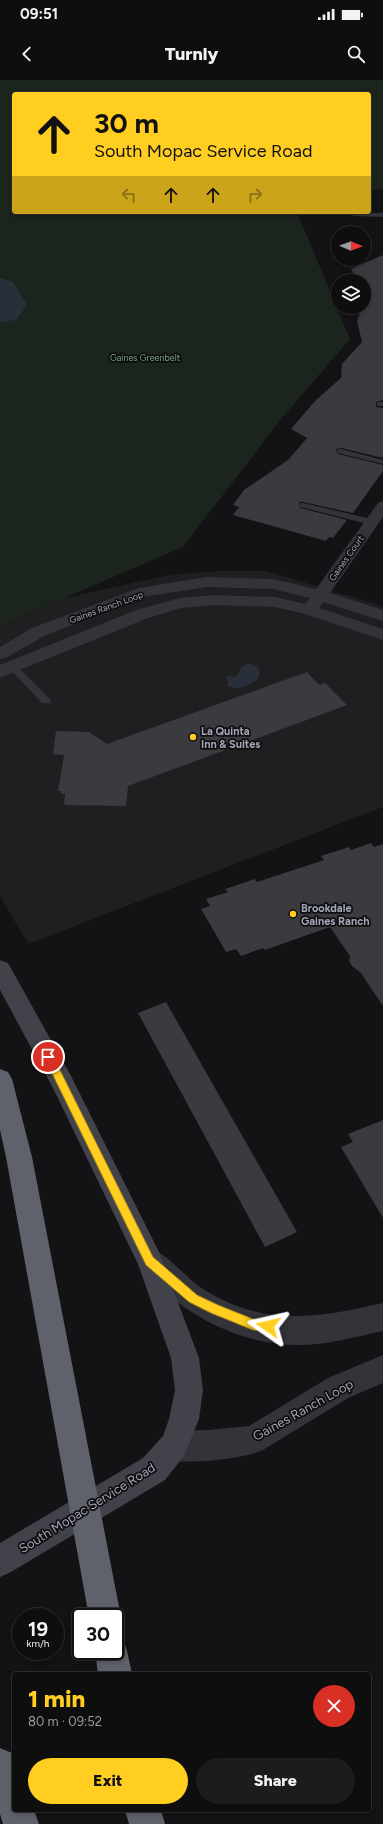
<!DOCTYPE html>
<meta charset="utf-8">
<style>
body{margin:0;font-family:Figtree,sans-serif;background:#1c1c1d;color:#f1f3f6;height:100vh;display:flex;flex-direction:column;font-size:15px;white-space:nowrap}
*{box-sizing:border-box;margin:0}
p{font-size:13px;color:#9b9c9e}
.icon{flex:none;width:22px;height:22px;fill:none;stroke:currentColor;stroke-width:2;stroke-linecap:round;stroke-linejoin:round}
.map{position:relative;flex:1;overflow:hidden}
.panel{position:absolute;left:12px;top:1592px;width:359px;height:140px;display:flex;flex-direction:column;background:#0e0e0f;border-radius:4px;box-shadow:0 2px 6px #0003,0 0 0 1px #2e2e2f}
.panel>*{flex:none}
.top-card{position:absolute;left:12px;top:12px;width:359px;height:122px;border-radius:4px;box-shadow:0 2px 6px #0003,0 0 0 1px #2e2e2f;background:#ffce20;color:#111;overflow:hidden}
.needle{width:26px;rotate:91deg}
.fabs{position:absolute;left:331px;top:146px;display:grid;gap:8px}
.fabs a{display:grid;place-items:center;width:40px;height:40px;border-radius:50%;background:#0e0e0f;box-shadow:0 2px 6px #0003,0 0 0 1px #2e2e2f;font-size:20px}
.speed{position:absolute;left:12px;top:1528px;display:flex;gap:8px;font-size:20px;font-weight:700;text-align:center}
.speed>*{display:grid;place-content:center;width:52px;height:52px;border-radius:50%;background:#0e0e0f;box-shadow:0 2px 6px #0003,0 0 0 1px #2e2e2f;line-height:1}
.speed small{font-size:10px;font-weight:400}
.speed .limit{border:2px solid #111;border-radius:6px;background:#fff;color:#111}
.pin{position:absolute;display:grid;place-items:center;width:34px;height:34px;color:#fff;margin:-17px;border:2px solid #fff;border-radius:50%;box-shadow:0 1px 4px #0007}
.me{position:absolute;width:44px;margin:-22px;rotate:281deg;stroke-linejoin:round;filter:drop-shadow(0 0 3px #0008)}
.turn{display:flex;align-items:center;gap:14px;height:84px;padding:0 16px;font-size:18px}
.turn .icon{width:52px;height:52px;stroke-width:2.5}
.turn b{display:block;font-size:28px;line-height:34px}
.lanes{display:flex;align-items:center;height:38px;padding:0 16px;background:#0003;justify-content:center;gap:20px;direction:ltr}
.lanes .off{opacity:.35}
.round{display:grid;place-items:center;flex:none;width:42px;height:42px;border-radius:21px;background:#1c1c1d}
.headline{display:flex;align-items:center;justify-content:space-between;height:68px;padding:0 16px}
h1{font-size:24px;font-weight:800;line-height:30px;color:#ffce20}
.cta{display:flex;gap:8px;margin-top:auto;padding:8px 16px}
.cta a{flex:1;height:46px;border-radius:24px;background:#ffce20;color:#111;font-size:16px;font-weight:800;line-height:46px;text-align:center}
.cta a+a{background:#1c1c1d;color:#f1f3f6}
.status{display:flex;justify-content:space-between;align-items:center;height:28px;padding:0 20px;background:#0e0e0f;direction:ltr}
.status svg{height:11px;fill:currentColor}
header{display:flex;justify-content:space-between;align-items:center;height:52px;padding:0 16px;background:#0e0e0f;font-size:18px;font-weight:800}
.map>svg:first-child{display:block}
.built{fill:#1f1e21}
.green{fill:#1c241e}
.water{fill:#282f39}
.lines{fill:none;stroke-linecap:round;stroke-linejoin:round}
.river{fill:#282f39;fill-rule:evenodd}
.building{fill:#3a3a3f}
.lane{fill:#33333a;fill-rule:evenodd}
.street{fill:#33333a;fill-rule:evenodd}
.secondary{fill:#41424a;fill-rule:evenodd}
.highway{fill:#5f616b;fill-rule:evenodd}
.route{fill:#ffce20;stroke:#a68615}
.poi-dot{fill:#ffce20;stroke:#0e0d0f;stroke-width:1.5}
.labels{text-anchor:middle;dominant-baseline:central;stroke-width:3.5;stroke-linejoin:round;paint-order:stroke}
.far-park-label{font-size:9px;fill:#78a280;stroke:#0e0d0f}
.far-street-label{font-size:9px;fill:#a3a6b6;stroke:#0e0d0f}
.poi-label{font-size:11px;font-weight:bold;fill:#a3a6b6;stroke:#0e0d0f;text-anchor:start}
.near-street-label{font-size:13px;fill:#a3a6b6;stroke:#0e0d0f}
</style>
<div class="status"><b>09:51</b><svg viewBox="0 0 49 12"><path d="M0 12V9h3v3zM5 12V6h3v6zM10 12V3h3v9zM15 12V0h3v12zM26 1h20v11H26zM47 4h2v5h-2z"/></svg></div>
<header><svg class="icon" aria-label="back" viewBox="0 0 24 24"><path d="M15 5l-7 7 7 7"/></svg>Turnly<svg class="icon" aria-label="search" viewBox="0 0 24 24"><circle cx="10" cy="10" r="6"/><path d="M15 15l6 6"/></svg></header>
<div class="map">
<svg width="383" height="1744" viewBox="0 0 383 1744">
<rect width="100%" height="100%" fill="#131214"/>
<path class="built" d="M218 491H266L383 526V727L28 864 0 816V546L65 518 169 495Z"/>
<path class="green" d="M0 0H383V109L369 111V14H14V132H297L350 259 281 339 183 467 0 546Z"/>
<path class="water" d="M247 584C258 583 263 590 257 600 248 606 237 612 227 605L228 602 226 597 230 595 234 597 237 595 241 587Z"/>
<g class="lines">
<path class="river" d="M0 198 13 202 27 225 16 240 0 242Z"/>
</g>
<g class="building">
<path d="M383 175V320L376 322V327L383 328V378L341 368 336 369 338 374 383 385V391L353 433 303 422H299L300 428 347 440 333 458 329 457 326 461 233 435 239 427 233 425 244 410 288 380 307 358 291 349 316 320 341 298 342 284 362 262 357 241 362 227H364V201H358L351 189Z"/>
<path d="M307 592 319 605 325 603 347 625 128 706 126 726 64 725 65 714H61V711H58L64 675 53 674 56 651 89 652 107 664Z"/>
<path d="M371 763 374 767 383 764V926L361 893 352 886 349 881 350 876 330 847 265 870 263 868 241 876 236 869 226 872 201 829 210 826 206 819 228 812 225 809 255 799 257 802 324 780 321 776 349 767 351 770Z"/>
<path d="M166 922 297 1152 265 1167 138 933Z"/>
<path d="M383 1040V1138L341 1067 353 1062 348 1054Z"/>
</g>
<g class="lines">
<g class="lane">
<path d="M355 133H383V137L353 136V134Z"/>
<rect x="377" y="322" width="6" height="4"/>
<path d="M338 369H341L383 380V384L338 373Z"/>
<path d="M300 423H303L372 439 376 442 372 445 300 427Z"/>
<path d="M13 584 16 585 50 619 51 621 50 623H42L10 589 8 587 10 585Z"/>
</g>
<g class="street">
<path d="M383 421V437L330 513 383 530V541L323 522 319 528 383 549V560L305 534 275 527 214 525 181 528 148 538 0 598V585L136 530 180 518 214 515 275 517 305 524 310 518 273 509 206 507 143 517 44 556 6 578 0 579V567L32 548 139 508 206 497 273 499 316 509 378 423Z"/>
<path d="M150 1168C171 1176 184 1197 203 1209 263 1247 318 1238 383 1223V1251C355 1257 327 1265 299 1265 246 1265 193 1240 156 1204 148 1197 141 1191 137 1181L141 1172Z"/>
<path d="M383 1275V1303L348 1318 263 1370C243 1379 198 1383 175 1381 171 1380 167 1378 164 1376L159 1366 164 1356 174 1351 209 1350 249 1346 328 1298Z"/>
</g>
<path class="secondary" d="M0 880 8 883 71 996 159 1172 199 1278 203 1310 199 1339 184 1376 165 1400 11 1492 0 1497V1463L143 1378 163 1356 169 1339 175 1310 171 1278 138 1184 54 1010 0 910Z"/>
<g class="highway">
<path d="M0 989 8 992 12 999 32 1077 121 1537 115 1549V1537H89L6 1077 0 1050Z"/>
<path d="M115 1556 123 1559 127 1571 132 1594H98L95 1571H115Z"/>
<path d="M0 1668 12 1673 14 1677V1730H34L39 1744H3L0 1734Z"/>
<path d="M125 1730H161L165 1744H129Z"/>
</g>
</g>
<path class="route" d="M48 973 52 974 153 1177 197 1215 218 1225 253 1239 272 1242 274 1246 272 1250 268 1252 253 1250 211 1233 189 1222 146 1185 44 977 45 974Z"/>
<g class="poi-dot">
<circle cx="193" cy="657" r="4"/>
<circle cx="293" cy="834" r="4"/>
</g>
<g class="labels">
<g class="far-park-label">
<text x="145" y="277">Gaines Greenbelt</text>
</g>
<g class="far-street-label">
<text transform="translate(346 478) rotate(-55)">Gaines Court</text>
<text transform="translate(106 527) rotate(-20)">Gaines Ranch Loop</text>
</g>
<g class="poi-label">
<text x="201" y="651">La Quinta<tspan x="201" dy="13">Inn &amp; Suites</tspan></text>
<text x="301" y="828">Brookdale<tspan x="301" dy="13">Gaines Ranch</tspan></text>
</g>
<g class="near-street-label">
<text transform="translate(303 1330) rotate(-29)">Gaines Ranch Loop</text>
<text transform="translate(87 1428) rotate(-32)">South Mopac Service Road</text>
</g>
</g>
</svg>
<div class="fabs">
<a><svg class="needle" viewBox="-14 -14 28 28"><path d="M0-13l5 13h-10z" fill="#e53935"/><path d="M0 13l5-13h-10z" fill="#9b9c9e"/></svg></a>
<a><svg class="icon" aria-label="layers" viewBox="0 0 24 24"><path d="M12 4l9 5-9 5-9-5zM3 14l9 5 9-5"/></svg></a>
</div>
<div class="speed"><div>19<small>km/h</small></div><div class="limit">30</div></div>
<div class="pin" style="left:48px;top:977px;background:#d93025"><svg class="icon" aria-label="arrive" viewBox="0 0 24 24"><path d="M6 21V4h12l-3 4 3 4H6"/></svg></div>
<svg class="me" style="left:268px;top:1246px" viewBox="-20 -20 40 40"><path d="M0-17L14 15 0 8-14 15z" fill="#ffce20" stroke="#fff" stroke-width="4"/></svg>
<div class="top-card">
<div class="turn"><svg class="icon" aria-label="ahead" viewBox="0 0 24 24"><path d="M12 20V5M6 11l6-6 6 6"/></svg><div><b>30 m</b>South Mopac Service Road</div></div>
<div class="lanes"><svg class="icon off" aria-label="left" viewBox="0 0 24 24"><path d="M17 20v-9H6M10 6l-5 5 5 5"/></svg><svg class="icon" aria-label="ahead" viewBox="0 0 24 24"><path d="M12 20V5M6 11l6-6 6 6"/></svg><svg class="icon" aria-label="ahead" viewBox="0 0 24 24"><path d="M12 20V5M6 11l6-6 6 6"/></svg><svg class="icon off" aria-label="right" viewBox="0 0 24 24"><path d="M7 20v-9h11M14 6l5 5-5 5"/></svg></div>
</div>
<section class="panel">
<div class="headline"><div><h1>1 min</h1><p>80 m · 09:52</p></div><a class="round" style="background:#d93025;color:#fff"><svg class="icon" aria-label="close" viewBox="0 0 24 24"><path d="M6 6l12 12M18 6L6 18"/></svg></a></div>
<div class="cta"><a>Exit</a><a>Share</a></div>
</section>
</div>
